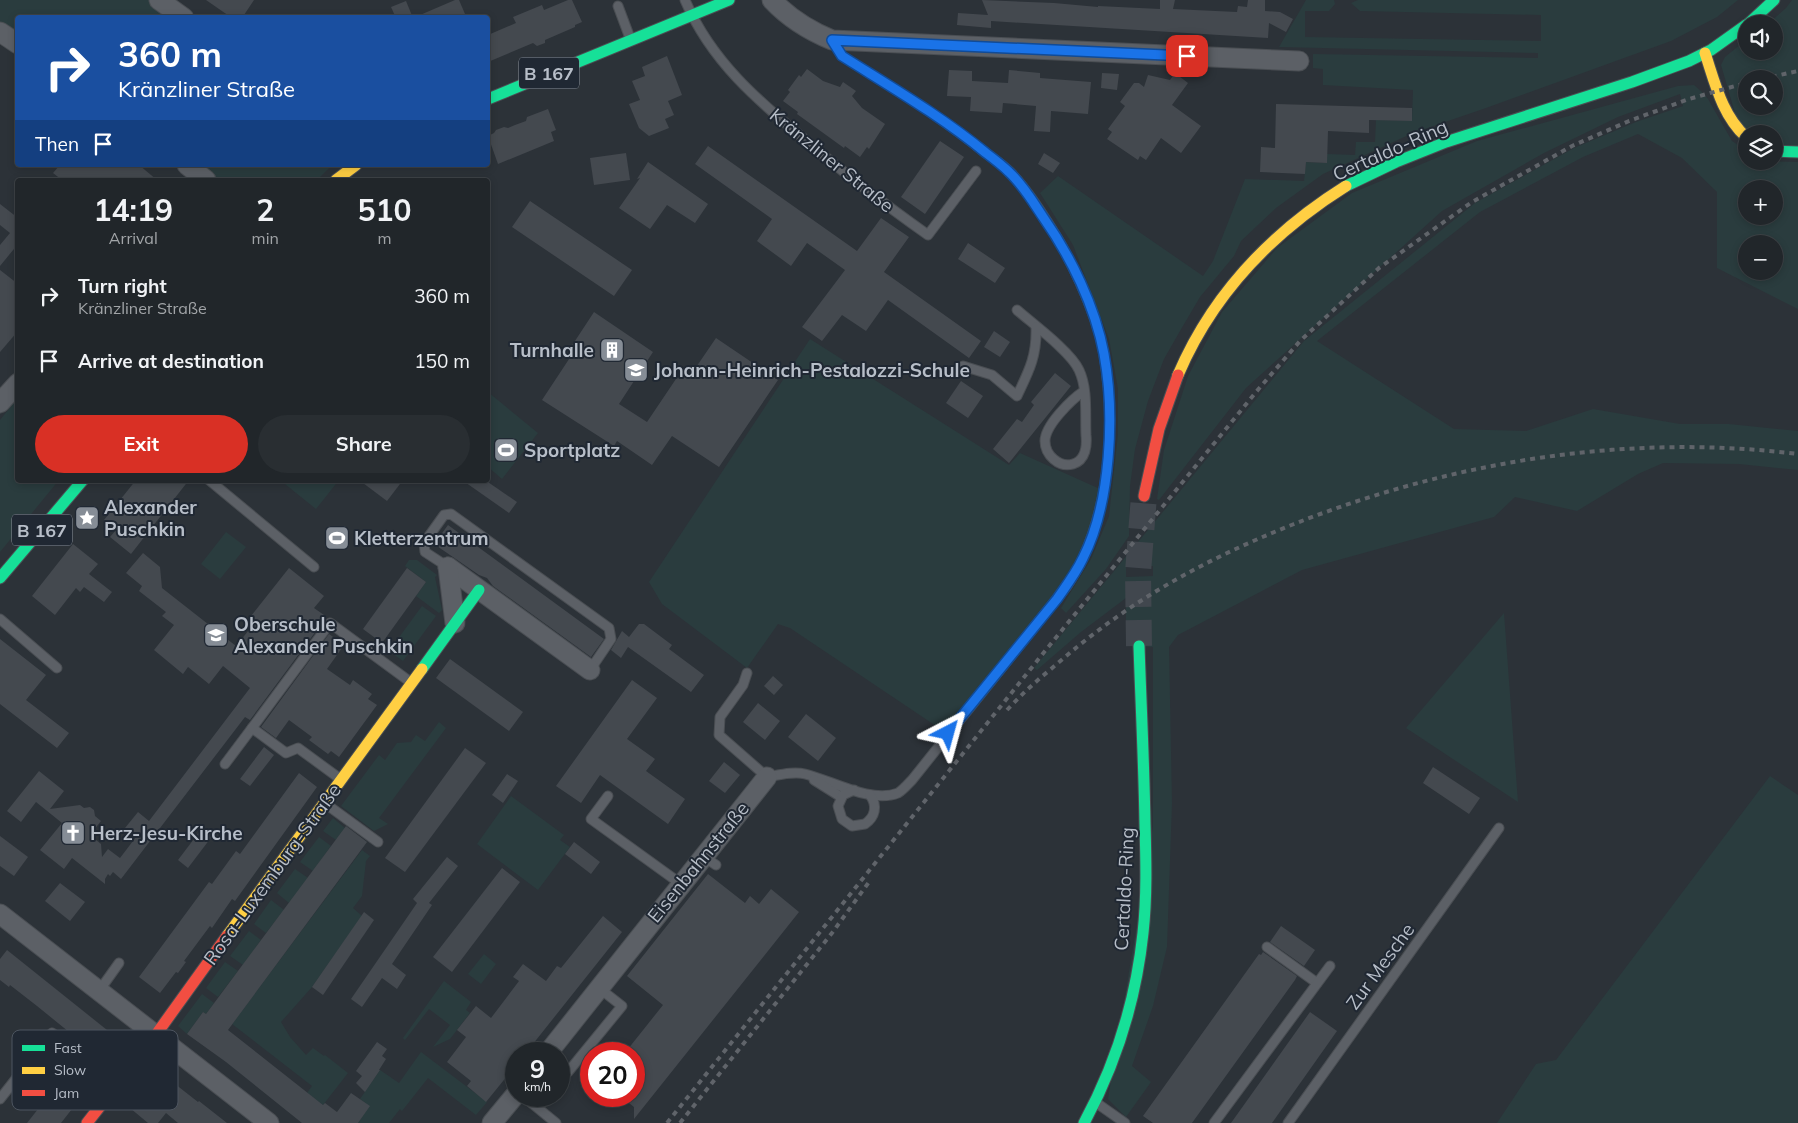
<!DOCTYPE html>
<meta charset="utf-8">
<style>
body{margin:0;font-family:Mulish,sans-serif;background:#292e32;color:#f1f3f6;height:100vh;display:flex;flex-direction:column;font-size:19px;white-space:nowrap}
*{box-sizing:border-box;margin:0}
p{font-size:16px;color:#a2a5a8}
.icon{flex:none;width:28px;height:28px;fill:none;stroke:currentColor;stroke-width:2;stroke-linecap:round;stroke-linejoin:round}
.map{position:relative;flex:1;overflow:hidden}
.sheet{position:absolute;left:15px;top:178px;width:475px;height:305px;display:flex;flex-direction:column;background:#21262a;border-radius:5px;box-shadow:0 2px 8px #0003,0 0 0 1px #3e4347}
.sheet>*{flex:none}
.hud{position:absolute;left:15px;top:15px;width:475px;height:152px;border-radius:5px;box-shadow:0 2px 8px #0003,0 0 0 1px #3e4347;background:#1a4fa0;color:#fff;overflow:hidden}
.tools{position:absolute;left:1738px;top:15px;display:grid;gap:10px}
.tools a{display:grid;place-items:center;width:45px;height:45px;border-radius:50%;background:#21262a;box-shadow:0 2px 8px #0003,0 0 0 1px #3e4347;font-size:25px}
.speed{position:absolute;left:505px;top:1042px;display:flex;gap:10px;font-size:25px;font-weight:700;text-align:center}
.speed>*{display:grid;place-content:center;width:65px;height:65px;border-radius:50%;background:#21262a;box-shadow:0 2px 8px #0003,0 0 0 1px #3e4347;line-height:1}
.speed small{font-size:12px;font-weight:400}
.speed .limit{border:8px solid #d22;background:#fff;color:#111}
.pin{position:absolute;display:grid;place-items:center;width:42px;height:42px;color:#fff;margin:-21px;border-radius:10px;box-shadow:0 2px 8px #0006}
.me{position:absolute;width:55px;margin:-28px;rotate:39deg;stroke-linejoin:round;filter:drop-shadow(0 0 4px #0008)}
.turn{display:flex;align-items:center;gap:18px;height:105px;padding:0 20px;font-size:22px}
.turn .icon{width:65px;height:65px;stroke-width:2.5}
.turn b{display:block;font-size:35px;line-height:42px}
.then{display:flex;align-items:center;height:48px;padding:0 20px;background:#0003;gap:10px;font-size:19px}
.eta{display:flex;justify-content:space-evenly;align-items:center;height:85px;text-align:center}
.eta b{font-size:30px;font-weight:700;line-height:35px}
.action{display:flex;gap:10px;margin-top:auto;padding:10px 20px}
.action a{flex:1;height:58px;border-radius:30px;background:#d93025;color:#fff;font-size:20px;font-weight:700;line-height:58px;text-align:center}
.action a+a{background:#292e32;color:#f1f3f6}
ul{padding:0;list-style:none}
li{display:flex;align-items:center;gap:15px;height:65px;padding:0 20px}
li div{flex:1}
li b{display:block;font-size:19px}
li em{font-style:normal}
.map>svg:first-child{display:block}
.green{fill:#2a3c3e;fill-rule:evenodd}
.building{fill:#44494f}
.lines{fill:none;stroke-linecap:round;stroke-linejoin:round}
.secondary-tunnel{stroke:#41474e;stroke-width:26;stroke-dasharray:26 13;stroke-linecap:butt}
.lane-casing{stroke:#4a4e53;stroke-width:11}
.street-casing{stroke:#4a4e53;stroke-width:21}
.fast-casing{stroke:#4a4e53;stroke-width:13}
.slow-casing{stroke:#4a4e53;stroke-width:13}
.jam-casing{stroke:#4a4e53;stroke-width:13}
.lane{stroke:#5c6066;stroke-width:9}
.street{stroke:#5c6066;stroke-width:19}
.fast{stroke:#16e098;stroke-width:11}
.slow{stroke:#ffcf43;stroke-width:11}
.jam{stroke:#f24e42;stroke-width:11}
.rail{stroke:#60646a;stroke-width:4;stroke-dasharray:5 5;stroke-linecap:butt}
.route-casing{stroke:#114b97;stroke-width:12}
.route{stroke:#1a73e8;stroke-width:9}
.labels{text-anchor:middle;dominant-baseline:central;stroke-width:4;stroke-linejoin:round;paint-order:stroke}
.shield{fill:#202833;stroke:#8a919b;stroke-width:1}
.shield-label{font-size:18px;font-weight:bold;fill:#b7bec8}
.street-label{font-size:19px;fill:#b7bec8;stroke:#202833}
.poi-label{font-size:19px;font-weight:bold;fill:#b7bec8;stroke:#202833;text-anchor:start}
.key{fill:#202833;stroke:#4d5560;stroke-width:1}
.key-label{font-size:14px;fill:#b7bec8}
</style>
<div class="map">
<svg width="1798" height="1123" viewBox="0 0 1798 1123">
<rect width="100%" height="100%" fill="#2c3238"/>
<g class="green">
<path d="M0 0H149L174 17 18 18 17 37 0 25Z"/>
<path d="M1306 0H1334L1335 4 1329 11H1305V37L1541 41V15L1360 11 1351 3 1358 0H1738L1717 17 1671 41 1486 108 1413 133 1323 174 1276 208 1241 241 1234 256 1200 297 1180 331 1164 359 1148 401 1135 449 1130 486 1129 536 1106 569 1066 613 1061 608 1091 559 1109 516 1118 434V389L1109 339 1073 245 1040 193 1058 176 1203 276 1213 261 1245 179 1304 181 1306 162 1327 163V154L1355 155 1356 142H1375L1376 120 1412 121 1413 90 1323 85V69L1313 68V54L1538 58V53L1279 47Z"/>
<path d="M1792 0H1798V146H1774V134H1751L1737 120 1721 65 1725 57 1746 40V51H1774V24H1768L1786 8ZM1746 79H1774V106H1746Z"/>
<path d="M1694 85 1702 92 1708 99 1732 141 1746 150V161L1798 162V309L1717 268V192L1682 158 1638 134 1583 157 1480 212 1317 341 1454 429 1526 431 1593 409 1680 424H1729L1798 431V470L1739 464 1663 463 1638 474 1577 511 1515 497 1494 517 1302 570 1178 635 1169 647 1172 803 1167 947 1153 1006 1132 1066 1151 1082 1126 1117 1108 1099 1153 826V647L1126 646V598L1081 632 1037 670 1034 668 1304 341 1475 203 1574 148 1636 122 1683 106 1680 94 1618 117 1544 153 1442 211 1246 388 1159 500 1157 499 1164 450 1188 376 1222 312 1277 248 1352 193 1477 141 1678 86ZM1746 189H1774V216H1746ZM1746 244H1774V271H1746ZM1126 566H1153V576L1126 577Z"/>
<path d="M196 165H332L317 180H214Z"/>
<path d="M810 339 1009 465 1020 453 1100 489 1090 531 1081 556 1065 584 945 732 790 628 778 624 747 668 662 604 649 582Z"/>
<path d="M488 392 538 433 502 479 488 467Z"/>
<path d="M17 399 18 480H59L0 552V420Z"/>
<path d="M280 480H339L316 509Z"/>
<path d="M226 532 246 547 220 579 201 564Z"/>
<path d="M409 560H417L437 575 435 577 442 610 439 613 416 596 426 582 405 566Z"/>
<path d="M422 606 436 616 403 661 389 651Z"/>
<path d="M1504 613 1518 802 1406 728Z"/>
<path d="M439 722 446 728 379 818 388 824 374 831 341 806 379 755 385 760 397 743 411 742 416 735 425 741Z"/>
<path d="M1770 776 1798 795V1123H1497L1536 1064 1556 1060Z"/>
<path d="M511 796 564 835 560 840 570 847 538 890 477 844Z"/>
<path d="M333 818 345 828 336 840 323 831Z"/>
<path d="M319 837 331 846 313 871 300 862Z"/>
<path d="M362 850 370 856 366 861 362 896 353 908 362 916 312 987 281 1022 290 1037 306 1055 313 1048 324 1056 325 1055 348 1073 323 1105 307 1093 312 1086 232 1024Z"/>
<path d="M295 869 308 878 289 903 277 893Z"/>
<path d="M271 900 284 910 266 933 254 924Z"/>
<path d="M249 931 261 940 243 965 230 956Z"/>
<path d="M484 954 496 964 481 984 468 974Z"/>
<path d="M225 962 238 971 218 997 206 988Z"/>
<path d="M444 981 471 1002 466 1010 470 1013 450 1039 433 1047 450 1025 429 1009 405 1040 403 1038Z"/>
<path d="M202 994 214 1003 206 1014 203 1012 187 1034 178 1026Z"/>
<path d="M421 1052 487 1102 476 1115 428 1078 402 1111 400 1109 389 1123H358L369 1106 360 1099 380 1070 399 1083Z"/>
</g>
<g class="building">
<path d="M206 0H254L242 18H232Z"/>
<path d="M455 0H459L465 14 457 18H413Z"/>
<path d="M568 0H572L582 22 575 25V27L545 40V43L537 46 533 43 488 62V35L516 23 513 17 542 5 544 10Z"/>
<path d="M982 0 1054 3 1098 7V6L1160 9V0H1175L1173 9 1237 12 1238 6 1247 7 1248 0H1265V11L1280 12 1293 19 1286 32 1269 23 1268 38 991 21V28L957 25 958 13 988 15Z"/>
<path d="M406 1 413 18H396L391 7Z"/>
<path d="M667 56 682 95 668 101 674 115 665 119 669 128 649 136 639 128 629 104 640 100 632 81 645 76 642 67Z"/>
<path d="M807 69 823 81 840 87 843 82 856 91 852 96 862 108 885 124 869 149 867 147 860 157 845 146 844 148 797 114 798 112 783 101 790 92 788 90 799 75 801 77Z"/>
<path d="M949 70 972 71V81L1008 83 1009 70 1040 73V78L1091 82 1088 114 1051 111 1050 132 1034 131 1036 106 1003 103 1002 113 970 111 971 97 947 96Z"/>
<path d="M1102 73 1119 74 1117 90 1101 88Z"/>
<path d="M1175 73 1188 83 1172 105 1201 126 1181 153 1161 138 1146 160 1140 156 1138 160 1107 139 1112 132 1108 129 1125 106 1120 102 1134 83H1139L1144 87 1148 75 1170 80Z"/>
<path d="M1276 104 1412 108V121L1369 120V133L1328 131 1327 163 1306 162 1305 174 1260 172 1261 147 1275 148Z"/>
<path d="M548 109 556 130 551 132 554 141 498 164 488 136 494 133 496 130 504 127 508 128 515 125 526 121 527 117Z"/>
<path d="M940 141 964 157 925 214 901 197Z"/>
<path d="M708 146 857 251 881 218 909 237 884 272 981 341 969 358 888 300 866 331 842 315 822 341 802 327 845 270 807 243 791 266 757 241 772 219 695 164Z"/>
<path d="M626 153 630 180 594 185 590 158Z"/>
<path d="M1044 153 1060 163 1053 173 1038 164Z"/>
<path d="M648 162 708 204 695 223 667 205 650 229 619 208 640 178 637 179Z"/>
<path d="M60 165H139L157 180H62L53 173Z"/>
<path d="M530 201 632 270 614 296 512 227Z"/>
<path d="M0 204 18 218V244L0 266V245L10 233 0 225Z"/>
<path d="M968 243 1005 268 995 283 958 259Z"/>
<path d="M0 270 18 284V331L0 352Z"/>
<path d="M594 312 653 352 619 404 647 422 680 373 688 379 716 338 778 380 719 467 672 436 652 465 617 441 614 446 542 400 575 350 571 347Z"/>
<path d="M994 331 1010 342 1000 357 984 347Z"/>
<path d="M1055 373 1071 386 1009 463 993 449 1017 419 1022 422 1034 405 1031 402Z"/>
<path d="M961 381 983 396 968 418 946 403Z"/>
<path d="M136 480H189L131 554 110 537 116 530 104 520Z"/>
<path d="M359 480H403L387 501Z"/>
<path d="M462 480H485L517 502 509 513Z"/>
<path d="M448 525 604 639 591 657 493 586 487 578 479 575 434 544Z"/>
<circle cx="337" cy="538" r="12"/>
<path d="M73 544 98 564 89 574 112 592 104 602 84 587 80 592 76 588 55 615 32 596Z"/>
<path d="M143 553 160 567 162 588 236 646 253 625 247 621 289 568 324 596 314 608 324 615 316 625 319 627 250 720 245 717 121 879 113 872 110 876 108 874 105 879V884L72 858 64 869 40 850 62 823 36 802 21 822 7 811 39 771 64 791 50 809 80 805 84 808 90 807 94 810 95 816 101 821 90 835 101 844 102 857 108 849 120 858 136 837 125 828 138 812 149 821 250 688 223 666 209 684 188 667 183 674 154 650 174 625 162 616 166 612 139 591 142 586 126 573Z"/>
<path d="M407 568 426 582 382 643 363 629Z"/>
<path d="M639 624H644L672 645 669 649 704 675 691 692 628 647 621 658 611 650 622 631 629 637Z"/>
<path d="M329 634 344 645 327 669 350 685 353 680 372 694 368 699 377 705 339 757 331 751 328 754 309 740 312 737 289 720 276 738 261 727Z"/>
<path d="M0 639 46 675 26 700 69 733 57 748 0 704Z"/>
<path d="M450 659 523 712 509 731 436 678Z"/>
<path d="M773 676 783 685 774 695 764 686Z"/>
<path d="M632 680 657 698 627 739 655 759 646 771 685 799 668 824 600 775 581 803 556 786Z"/>
<path d="M758 703 780 721 765 740 743 722Z"/>
<path d="M806 714 836 738 818 761 788 737Z"/>
<path d="M264 747 274 755 250 786 240 779Z"/>
<path d="M465 748 486 763 405 872 385 858Z"/>
<path d="M724 762 740 775 725 793 709 781Z"/>
<path d="M1433 767 1480 798 1469 814 1423 783Z"/>
<path d="M299 773 317 787 235 901 232 899 212 928 210 926 184 961 186 962 178 973 176 972 160 993 139 977 209 882 212 884 236 851 240 854Z"/>
<path d="M507 774 518 781 503 803 492 795Z"/>
<path d="M346 826 367 842 228 1030 323 1105 325 1103 337 1112 351 1093 370 1106 358 1123H302L226 1062 187 1034 203 1012 206 1014Z"/>
<path d="M203 827 213 835 188 868 178 860Z"/>
<path d="M0 836 28 857 14 876 0 866Z"/>
<path d="M574 842 600 862 591 874 565 854Z"/>
<path d="M447 857 458 866 429 903 432 905 392 964 406 975 397 989 382 978 362 1007 351 999 417 903 413 899Z"/>
<path d="M502 868 520 882 452 972 433 957Z"/>
<path d="M708 874 745 903 750 896 759 904 771 889 799 912 634 1119V1107L620 1096H634V1054H624L663 1005 627 976Z"/>
<path d="M60 883 85 902 70 921 45 901Z"/>
<path d="M364 912 374 920 323 995 312 987Z"/>
<path d="M603 916 622 932 525 1054H516V1065L486 1102 467 1086 471 1081 447 1062 466 1037 457 1030 476 1006 491 1018 519 981 513 977 523 964 546 981 557 966 561 968Z"/>
<path d="M1281 926 1315 950 1304 966 1270 942Z"/>
<path d="M7 950 117 1038 99 1060 88 1052 90 1049 37 1006 10 985 9 987 0 980V959Z"/>
<path d="M1263 952 1297 976 1295 980 1192 1123H1153L1143 1116 1259 954 1261 955Z"/>
<path d="M1310 1012 1337 1031 1272 1123H1231Z"/>
<path d="M377 1042 387 1049 382 1056 386 1059 379 1070H380L365 1092 356 1083 362 1076 356 1071Z"/>
<path d="M80 1062 91 1070 90 1072 97 1077 61 1123H27L65 1075 68 1078Z"/>
<path d="M161 1073 198 1102 199 1101 227 1123H178L166 1113 158 1123H148L130 1108 137 1098 140 1100Z"/>
</g>
<g class="lines">
<path class="secondary-tunnel" d="M1139 646 1138 572 1144 496"/>
<defs>
<g id="lane">
<path d="M685 0C711 61 758 101 808 142 846 175 887 206 928 235L976 171"/>
<path d="M618 6 630 38"/>
<path d="M1017 310C1033 324 1071 352 1079 370 1088 389 1085 414 1086 435 1087 445 1086 460 1073 464 1059 468 1045 455 1045 441 1045 425 1072 399 1084 391"/>
<path d="M963 366 992 375 1017 396C1029 371 1037 356 1036 327"/>
<path d="M209 480 314 567"/>
<path d="M448 567 425 552 424 543 444 515 451 514 609 628 611 639 590 670"/>
<path d="M0 619 57 668"/>
<path d="M747 673 743 685 720 717 719 735 767 777C779 775 793 771 805 774 831 780 871 804 898 793 903 790 908 784 912 780L1067 586C1073 576 1080 566 1084 556 1111 494 1115 421 1104 355 1098 318 1080 280 1062 246 1048 222 1030 192 1010 172 1002 164 992 158 983 151 940 115 890 87 842 56L832 40"/>
<path d="M225 764 252 728"/>
<path d="M339 778 298 748 286 753 252 728 330 623 409 681"/>
<path d="M814 780 841 797"/>
<path d="M854 790 843 795 838 806 842 819 852 826 865 824C875 817 878 806 870 795"/>
<path d="M608 796 591 819 681 884"/>
<path d="M326 804 378 842"/>
<path d="M703 856 716 865"/>
<path d="M1267 947 1317 983"/>
<path d="M99 991 119 963"/>
<path d="M559 1064 568 1072 622 1006 599 988"/>
<path d="M523 1096 556 1123"/>
<path d="M0 1099 52 1033 118 1082"/>
<path d="M1098 1104 1125 1123"/>
<path d="M1214 1123 1330 966"/>
<path d="M1288 1123 1499 828"/>
</g>
<g id="street">
<path d="M159 0 184 18"/>
<path d="M772 0C788 17 810 31 832 40L1299 61"/>
<path d="M0 32 18 44"/>
<path d="M187 165 206 180"/>
<path d="M0 403 18 383"/>
<path d="M448 567 590 670"/>
<path d="M448 567 455 623"/>
<path d="M0 914 269 1123"/>
<path d="M547 1054 767 777"/>
<path d="M492 1123 516 1094"/>
</g>
<g id="fast">
<path d="M1748 24 1774 0"/>
<path d="M488 99 729 0"/>
<path d="M1774 151 1798 152"/>
<path d="M1346 186 1396 162 1446 142 1632 82 1689 61 1711 50 1746 25"/>
<path d="M0 578 83 480"/>
<path d="M422 669 479 590"/>
<path d="M1084 1123C1116 1064 1136 999 1143 933 1147 897 1146 860 1145 824 1144 764 1141 705 1139 646"/>
</g>
<g id="slow">
<path d="M1705 53C1715 83 1722 115 1746 137"/>
<path d="M336 180 356 165"/>
<path d="M1178 375C1213 293 1271 233 1346 186"/>
<path d="M227 936 422 669"/>
</g>
<g id="jam">
<path d="M1144 496 1159 429 1178 375"/>
<path d="M87 1123 155 1036 227 936"/>
</g>
</defs>
<use href="#lane" class="lane-casing"/>
<use href="#street" class="street-casing"/>
<use href="#fast" class="fast-casing"/>
<use href="#slow" class="slow-casing"/>
<use href="#jam" class="jam-casing"/>
<use href="#lane" class="lane"/>
<use href="#street" class="street"/>
<use href="#fast" class="fast"/>
<use href="#slow" class="slow"/>
<use href="#jam" class="jam"/>
<g class="rail">
<path d="M1762 79 1798 71"/>
<path d="M1007 710C1021 695 1035 682 1051 669 1127 602 1201 561 1294 524 1454 461 1627 433 1798 454"/>
<path d="M667 1123 1045 651 1256 392 1300 341 1379 268 1472 202 1572 146 1629 121 1689 99 1746 83"/>
<path d="M680 1123 832 933 869 882"/>
</g>
</g>
<g class="lines">
<defs>
<path id="route" d="M948 733 1057 599C1066 586 1076 573 1083 558 1111 503 1115 414 1104 354 1095 306 1071 257 1043 217 1033 202 1023 185 1009 172 1002 165 994 159 986 153 941 116 891 87 842 56L832 40 1187 56"/>
</defs>
<use href="#route" class="route-casing"/>
<use href="#route" class="route"/>
</g>
<defs>
<symbol id="building-square" viewBox="-11 -11 22 22"><rect x="-9" y="-9" width="18" height="18" rx="4" fill="#868d96" stroke="#202833"/><path d="M-4-6H4V6H1V3H-1V6H-4ZM-2.5-4.3h1.7v1.8h-1.7ZM.8-4.3h1.7v1.8H.8ZM-2.5-1h1.7V.8h-1.7ZM.8-1h1.7V.8H.8Z" fill="#fff"/></symbol>
<symbol id="school-square" viewBox="-11 -11 22 22"><rect x="-9" y="-9" width="18" height="18" rx="4" fill="#868d96" stroke="#202833"/><path d="M0-5L7-2L0 1L-7-2ZM-4 1L0 2.5L4 1V4Q0 6-4 4Z" fill="#fff"/></symbol>
<symbol id="stadium-square" viewBox="-11 -11 22 22"><rect x="-9" y="-9" width="18" height="18" rx="4" fill="#868d96" stroke="#202833"/><path d="M0-5a6.5 5 0 1 0 0 10a6.5 5 0 1 0 0-10ZM-3.5-1.8h7v3.6h-7Z" fill="#fff"/></symbol>
<symbol id="sight-square" viewBox="-11 -11 22 22"><rect x="-9" y="-9" width="18" height="18" rx="4" fill="#868d96" stroke="#202833"/><path d="M0-6L1.8-2.2L6-1.7L2.9 1.2L3.7 5.4L0 3.3L-3.7 5.4L-2.9 1.2L-6-1.7L-1.8-2.2Z" fill="#fff"/></symbol>
<symbol id="church-square" viewBox="-11 -11 22 22"><rect x="-9" y="-9" width="18" height="18" rx="4" fill="#868d96" stroke="#202833"/><path d="M-1.2-6h2.4v3.5h3.3v2.4h-3.3V6h-2.4V-.1h-3.3v-2.4h3.3Z" fill="#fff"/></symbol>
</defs>
<g fill-rule="evenodd">
<use href="#building-square" x="598" y="336" width="28" height="28"/>
<use href="#school-square" x="622" y="356" width="28" height="28"/>
<use href="#stadium-square" x="492" y="436" width="28" height="28"/>
<use href="#sight-square" x="73" y="504" width="28" height="28"/>
<use href="#stadium-square" x="323" y="524" width="28" height="28"/>
<use href="#school-square" x="202" y="621" width="28" height="28"/>
<use href="#church-square" x="59" y="819" width="28" height="28"/>
</g>
<g class="labels">
<g class="shield">
<rect x="519" y="57.5" width="60" height="31" rx="4"/>
<rect x="12" y="514.5" width="60" height="31" rx="4"/>
</g>
<g class="shield-label">
<text x="549" y="73">B 167</text>
<text x="42" y="530">B 167</text>
</g>
<g class="street-label">
<text transform="translate(1390 150) rotate(-24)">Certaldo-Ring</text>
<text transform="translate(832 160) rotate(39)">Kränzliner Straße</text>
<text transform="translate(698 862) rotate(-51)">Eisenbahnstraße</text>
<text transform="translate(272 874) rotate(-54)">Rosa-Luxemburg-Straße</text>
<text transform="translate(1124 889) rotate(-87)">Certaldo-Ring</text>
<text transform="translate(1380 966) rotate(-54)">Zur Mesche</text>
</g>
<g class="poi-label">
<text x="594" y="350" text-anchor="end">Turnhalle</text>
<text x="654" y="370">Johann-Heinrich-Pestalozzi-Schule</text>
<text x="524" y="450">Sportplatz</text>
<text x="104" y="507">Alexander<tspan x="104" dy="22">Puschkin</tspan></text>
<text x="354" y="538">Kletterzentrum</text>
<text x="234" y="624">Oberschule<tspan x="234" dy="22">Alexander Puschkin</tspan></text>
<text x="90" y="833">Herz-Jesu-Kirche</text>
</g>
</g>
<rect x="12" y="1030" width="166" height="80" rx="8" class="key"/>
<rect x="22" y="1045" width="23" height="6" fill="#16e098"/>
<rect x="22" y="1067" width="23" height="7" fill="#ffcf43"/>
<rect x="22" y="1090" width="23" height="6" fill="#f24e42"/>
<g class="key-label">
<text x="54" y="1053">Fast</text>
<text x="54" y="1075">Slow</text>
<text x="54" y="1098">Jam</text>
</g>
</svg>
<div class="tools">
<a><svg class="icon" aria-label="sound" viewBox="0 0 24 24"><path d="M4 9h4l5-4v14l-5-4H4zM17 9q2 3 0 6"/></svg></a>
<a><svg class="icon" aria-label="search" viewBox="0 0 24 24"><circle cx="10" cy="10" r="6"/><path d="M15 15l6 6"/></svg></a>
<a><svg class="icon" aria-label="layers" viewBox="0 0 24 24"><path d="M12 4l9 5-9 5-9-5zM3 14l9 5 9-5"/></svg></a>
<a>+</a>
<a>−</a>
</div>
<div class="speed"><div>9<small>km/h</small></div><div class="limit">20</div></div>
<div class="pin" style="left:1187px;top:56px;background:#d93025"><svg class="icon" aria-label="arrive" viewBox="0 0 24 24"><path d="M6 21V4h12l-3 4 3 4H6"/></svg></div>
<svg class="me" style="left:948px;top:733px" viewBox="-20 -20 40 40"><path d="M0-17L14 15 0 8-14 15z" fill="#1a73e8" stroke="#fff" stroke-width="4"/></svg>
<div class="hud">
<div class="turn"><svg class="icon" aria-label="right" viewBox="0 0 24 24"><path d="M7 20v-9h11M14 6l5 5-5 5"/></svg><div><b>360 m</b>Kränzliner Straße</div></div>
<div class="then">Then<svg class="icon" aria-label="arrive" viewBox="0 0 24 24"><path d="M6 21V4h12l-3 4 3 4H6"/></svg></div>
</div>
<section class="sheet">
<div class="eta">
<div><b>14:19</b><p>Arrival</p></div>
<div><b>2</b><p>min</p></div>
<div><b>510</b><p>m</p></div>
</div>
<ul>
<li><svg class="icon" aria-label="right" viewBox="0 0 24 24"><path d="M7 20v-9h11M14 6l5 5-5 5"/></svg><div><b>Turn right</b><p>Kränzliner Straße</p></div><em>360 m</em></li>
<li><svg class="icon" aria-label="arrive" viewBox="0 0 24 24"><path d="M6 21V4h12l-3 4 3 4H6"/></svg><div><b>Arrive at destination</b></div><em>150 m</em></li>
</ul>
<div class="action"><a>Exit</a><a>Share</a></div>
</section>
</div>
